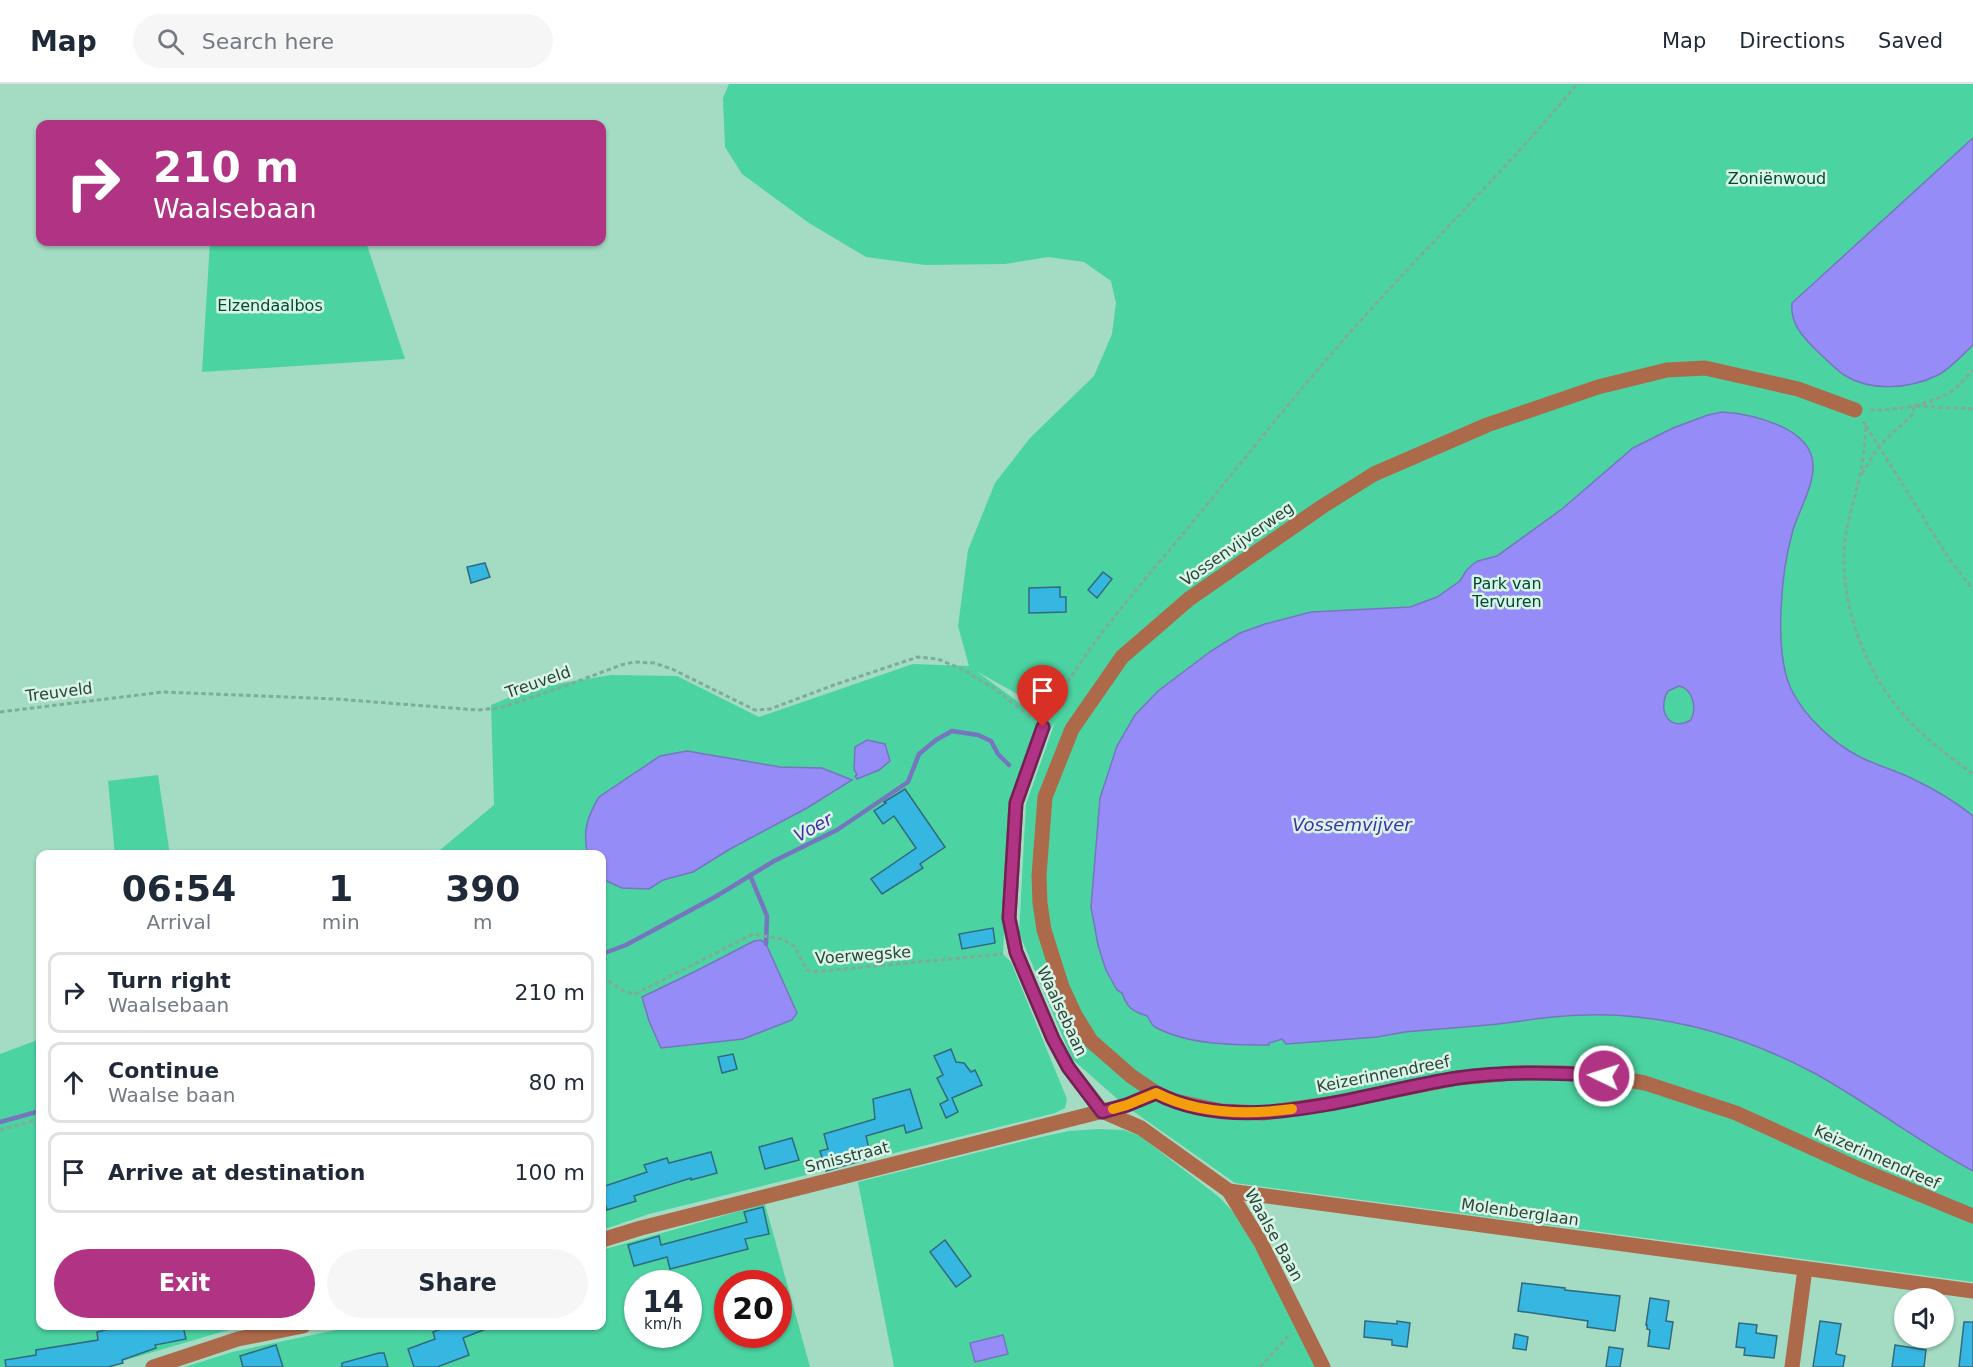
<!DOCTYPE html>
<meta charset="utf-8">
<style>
body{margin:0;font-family:"DejaVu Sans",sans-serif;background:#f6f6f7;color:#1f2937;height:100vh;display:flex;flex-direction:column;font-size:22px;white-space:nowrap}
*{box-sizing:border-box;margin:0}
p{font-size:20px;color:#747a83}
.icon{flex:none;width:33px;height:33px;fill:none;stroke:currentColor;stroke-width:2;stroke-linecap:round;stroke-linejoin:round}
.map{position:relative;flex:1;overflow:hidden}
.sheet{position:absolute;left:36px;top:766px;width:570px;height:480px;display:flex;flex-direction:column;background:#fff;border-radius:12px;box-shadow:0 2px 4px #0004}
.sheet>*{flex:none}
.hud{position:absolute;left:36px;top:36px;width:570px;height:126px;border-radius:12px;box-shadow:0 2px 4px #0004;background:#b03384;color:#fff;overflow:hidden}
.buttons{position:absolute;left:1894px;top:1204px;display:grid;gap:12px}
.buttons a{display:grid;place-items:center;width:60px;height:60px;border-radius:50%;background:#fff;box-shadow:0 2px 4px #0004;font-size:30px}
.speed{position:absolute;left:624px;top:1186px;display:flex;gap:12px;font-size:30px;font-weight:700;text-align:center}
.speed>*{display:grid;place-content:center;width:78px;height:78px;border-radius:50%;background:#fff;box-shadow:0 2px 4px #0004;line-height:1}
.speed small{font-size:15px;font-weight:400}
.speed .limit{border:9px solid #d22;background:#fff;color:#111}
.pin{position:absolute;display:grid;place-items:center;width:51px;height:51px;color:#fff;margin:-62px -26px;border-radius:50% 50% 50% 0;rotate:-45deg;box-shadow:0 0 6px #0007}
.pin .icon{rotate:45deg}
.me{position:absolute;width:66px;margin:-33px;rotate:274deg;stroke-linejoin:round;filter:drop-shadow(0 0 4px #0008)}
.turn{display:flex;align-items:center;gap:21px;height:126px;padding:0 18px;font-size:27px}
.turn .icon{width:78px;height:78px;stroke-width:2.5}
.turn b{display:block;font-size:42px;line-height:51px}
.eta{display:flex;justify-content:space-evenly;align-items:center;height:102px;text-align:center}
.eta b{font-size:36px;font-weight:800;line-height:42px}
.cta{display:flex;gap:12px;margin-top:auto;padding:12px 18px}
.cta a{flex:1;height:69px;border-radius:36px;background:#b03384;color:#fff;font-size:24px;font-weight:800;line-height:69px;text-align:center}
.cta a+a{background:#f6f6f7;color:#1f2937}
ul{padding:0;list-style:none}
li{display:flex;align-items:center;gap:18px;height:81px;margin:0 12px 9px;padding:0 6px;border:3px solid #e0e1e3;border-radius:12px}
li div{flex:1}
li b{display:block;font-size:22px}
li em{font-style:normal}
header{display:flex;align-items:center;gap:36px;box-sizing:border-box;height:84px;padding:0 30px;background:#fff;border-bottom:2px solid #e0e1e3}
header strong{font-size:28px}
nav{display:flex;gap:33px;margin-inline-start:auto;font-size:21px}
.search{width:420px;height:54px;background:#f6f6f7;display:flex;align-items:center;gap:15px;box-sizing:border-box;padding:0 21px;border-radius:33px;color:#747a83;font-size:22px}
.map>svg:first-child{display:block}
.green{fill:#4cd3a2;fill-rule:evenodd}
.water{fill:#958cf8;stroke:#7676bf;stroke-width:1.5;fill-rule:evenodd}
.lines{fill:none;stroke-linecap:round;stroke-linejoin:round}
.stream{stroke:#7676bf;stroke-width:4.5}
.building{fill:#36b7e2;stroke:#31697f;stroke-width:1.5}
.path{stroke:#7dac97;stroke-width:3;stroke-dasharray:4.5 3;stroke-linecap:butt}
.minor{stroke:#ad6a4b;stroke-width:15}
.route-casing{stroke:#722156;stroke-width:15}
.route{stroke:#b03384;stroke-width:10}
.slow{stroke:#f59e0b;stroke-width:10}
.labels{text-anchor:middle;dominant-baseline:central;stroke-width:5;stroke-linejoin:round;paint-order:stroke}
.park-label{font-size:16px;fill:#004832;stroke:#d9f5e8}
.street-label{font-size:16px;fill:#2c4339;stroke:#d9f5e8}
.water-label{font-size:18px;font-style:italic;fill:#492da8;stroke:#d9f5e8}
</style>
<header>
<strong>Map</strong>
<div class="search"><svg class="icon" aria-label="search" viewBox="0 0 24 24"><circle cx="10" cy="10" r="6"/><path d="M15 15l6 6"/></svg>Search here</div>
<nav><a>Map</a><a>Directions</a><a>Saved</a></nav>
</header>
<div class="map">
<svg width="1973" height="1283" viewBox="0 0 1973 1283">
<rect width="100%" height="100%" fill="#a3dcc2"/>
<g class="green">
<path d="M729 0H1973V1198L1235 1099 1123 1020 1072 975 1019 849 1026 720 1055 638 1011 712 1003 870 1011 878 1067 1015 1065 1024 1055 1029 649 1130 602 1146V771H434L494 721 491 621 532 604 611 591 677 592 759 633 913 580 969 582 958 542 968 466 995 399 1030 354 1094 292 1112 250 1116 219 1111 197 1084 178 1048 173 1005 180 925 181 866 173 809 139 742 90 725 63 723 14ZM976 587 1037 621V622L1032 628Z"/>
<path d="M210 158H366L405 275 202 288Z"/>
<path d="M158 691 170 771H115L108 697Z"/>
<path d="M40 955V1242H242L102 1283H0V970Z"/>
<path d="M1098 1045 1124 1046 1140 1052 1219 1113 1234 1129 1266 1182 1315 1283H894L858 1098 1032 1055 1069 1047Z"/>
<path d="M765 1120 810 1283H185L232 1268 355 1242H602V1166ZM638 1200H688V1251H638ZM728 1200H778V1251H728Z"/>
</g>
<g class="water">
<path d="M1973 54V261C1962 271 1950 285 1938 291 1910 305 1871 308 1844 291 1834 284 1825 274 1816 266 1802 252 1790 239 1792 219Z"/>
<path d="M1722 328C1751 330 1812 343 1813 381 1814 402 1799 426 1793 446 1781 487 1773 569 1792 607 1806 634 1833 659 1860 673 1876 681 1894 686 1911 694 1930 703 1956 718 1973 732V1087C1918 1058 1869 1019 1814 989 1744 952 1666 929 1586 931 1553 931 1520 938 1487 941 1459 944 1432 945 1405 948L1377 953 1286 960 1282 955 1269 959V961C1233 961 1188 961 1155 943 1150 940 1150 935 1147 932 1145 931 1141 930 1139 929 1129 925 1125 918 1122 909L1117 906 1106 886 1098 861 1091 823 1100 714 1117 662 1135 631 1158 607 1211 567 1240 549 1265 540 1311 528 1410 523 1437 513 1460 497 1466 487 1472 481 1478 477 1497 472 1562 425 1633 364 1673 344 1708 331ZM1679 602C1693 605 1697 624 1691 636 1668 649 1657 625 1668 607Z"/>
<path d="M867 656 885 660 890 677 879 686 857 695 855 692 857 691 854 685 855 663Z"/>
<path d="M687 667 780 683 822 684 852 696 807 724 730 765 693 788 663 796 649 805 622 804 602 795V771H588C582 749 587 733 599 713L660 672Z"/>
<path d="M761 856 766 860 797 929 792 936 743 955 661 964 649 937 642 913 696 887 754 857Z"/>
<path d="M1003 1251 1008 1270 975 1278 970 1259Z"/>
</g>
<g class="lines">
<g class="stream">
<path d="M750 791 767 832 766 860"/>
<path d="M602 870 626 861 715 813 774 777 837 746 908 698 919 670 936 656 952 647 978 651 991 657 998 670 1009 681"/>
<path d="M0 1038 40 1027"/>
</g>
</g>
<g class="building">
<path d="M485 479 490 493 471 499 467 483Z"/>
<path d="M1103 488 1112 495 1097 514 1088 506Z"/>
<path d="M1060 503V513H1066V528L1029 529V504Z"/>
<path d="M905 705 945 763 920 780 923 784 882 810 871 795 916 764 894 732 883 740 874 727 886 719 884 718Z"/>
<path d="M993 844 995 859 962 865 959 850Z"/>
<path d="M951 965 956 978 964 979 971 988 975 986 982 1001 952 1014 958 1028 946 1034 940 1020 948 1016 937 994 943 991 934 972Z"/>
<path d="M733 970 737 985 722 989 718 973Z"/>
<path d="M910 1005 922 1044 906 1049 904 1041 866 1052 871 1074 826 1087 820 1067 828 1065 824 1050 875 1035 873 1015Z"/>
<path d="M792 1054 799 1076 765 1085 759 1063Z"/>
<path d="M711 1068 717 1089 691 1096V1094L634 1112 636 1117 607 1126 602 1110V1103L647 1088 644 1081 667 1074 669 1079Z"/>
<path d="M763 1123 769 1150 745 1155 748 1165 670 1185 667 1173 634 1182 628 1161 659 1152 661 1161 747 1138 744 1128Z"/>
<path d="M945 1156 971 1192 956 1203 930 1168Z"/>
<path d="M1522 1199 1565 1204V1206L1620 1212 1615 1247 1587 1243 1588 1237 1518 1227Z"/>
<path d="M1650 1214 1669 1217 1666 1237 1673 1238 1669 1265 1648 1262 1650 1246 1647 1245V1241H1646Z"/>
<path d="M1365 1237 1397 1240V1237L1410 1239 1407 1263 1392 1261V1256L1364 1253Z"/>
<path d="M1820 1237 1841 1240 1836 1270 1845 1272 1843 1283H1813Z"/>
<path d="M1964 1238H1973V1283H1959Z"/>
<path d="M1739 1239 1757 1241 1756 1249 1777 1252 1774 1274 1744 1271 1745 1264 1736 1263Z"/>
<path d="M121 1242H183L186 1255 155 1261 156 1264 122 1276 123 1279 108 1283H6L5 1276 36 1271V1266L98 1256 97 1248Z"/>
<path d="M448 1242 491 1243 463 1254 469 1271 437 1283H414L408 1265 435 1255 433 1248Z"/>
<path d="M1515 1250 1528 1253 1526 1266 1513 1264Z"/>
<path d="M276 1261 283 1283H243L240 1272Z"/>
<path d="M1895 1261 1926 1266 1924 1283H1892Z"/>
<path d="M1609 1263 1623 1265 1620 1283H1606Z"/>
<path d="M379 1269H384L388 1283H342V1279Z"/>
</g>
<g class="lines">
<g class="path">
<path d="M1916 322 1973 325"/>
<path d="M1870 326C1896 326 1925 322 1949 309 1958 304 1966 293 1973 286"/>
<path d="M1863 337 1866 342C1865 360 1863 378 1859 396 1853 421 1844 446 1844 472 1843 531 1869 595 1910 638 1929 657 1951 674 1973 690"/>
<path d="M1866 342 1948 473 1973 506"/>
<path d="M1862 390 1878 363 1913 330 1914 322"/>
<path d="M0 628 163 608 336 615 477 626 500 624 565 602 621 581 634 578 654 579 672 585 755 626 770 625 834 601 918 573 938 575 964 586 996 606 1031 634"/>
<path d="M1049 631C1086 560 1141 501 1192 439 1251 367 1309 293 1372 224 1440 149 1513 78 1577 0"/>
<path d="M602 893 625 908 635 910 753 850 781 855 794 862 807 886 812 888 1003 870"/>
<path d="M0 1046 40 1035"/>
<path d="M1260 1283 1289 1251"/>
</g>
<g class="minor">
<path d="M1855 326 1798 305 1705 284 1667 286 1598 303 1487 341 1374 390 1323 422 1189 515 1122 573 1072 645 1045 713 1039 792 1040 819 1044 846 1062 903 1075 931 1091 957 1131 992 1156 1009 1175 1017 1221 1027 1263 1029 1328 1020 1458 994 1514 989H1563L1604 992 1645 999 1736 1029 1861 1086 1973 1132"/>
<path d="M1043 643 1016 719 1009 834 1016 868 1053 955 1068 983 1102 1027 1141 1044 1229 1107 1261 1159 1323 1283"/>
<path d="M1229 1107 1973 1207"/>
<path d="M602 1156 641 1144 1127 1021 1156 1009"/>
<path d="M153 1283 238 1255 303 1242"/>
<path d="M1792 1283 1805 1185"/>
</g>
</g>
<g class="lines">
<defs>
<path id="route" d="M1043 643 1016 719 1009 834 1016 868 1053 955 1068 983 1102 1028 1127 1021 1156 1009C1244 1055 1365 1008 1457 994 1506 987 1555 988 1604 992"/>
</defs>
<use href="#route" class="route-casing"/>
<use href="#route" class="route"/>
<path class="slow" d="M1113 1025 1127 1021 1156 1009C1197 1030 1247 1031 1292 1025"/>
</g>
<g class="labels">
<g class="park-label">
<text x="1777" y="94">Zoniënwoud</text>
<text x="270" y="221">Elzendaalbos</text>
<text x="1507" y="499">Park van<tspan x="1507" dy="18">Tervuren</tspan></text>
</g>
<g class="street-label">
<text transform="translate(1237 460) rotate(-35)">Vossenvijverweg</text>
<text transform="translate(538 598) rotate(-19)">Treuveld</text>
<text transform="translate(59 608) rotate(-7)">Treuveld</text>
<text transform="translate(863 871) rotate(-4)">Voerwegske</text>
<text transform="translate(1062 927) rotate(65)">Waalsebaan</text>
<text transform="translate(1383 990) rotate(-11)">Keizerinnendreef</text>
<text transform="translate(847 1073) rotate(-14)">Smisstraat</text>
<text transform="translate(1877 1073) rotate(24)">Keizerinnendreef</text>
<text transform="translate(1520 1128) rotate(8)">Molenberglaan</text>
<text transform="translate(1274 1151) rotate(61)">Waalse Baan</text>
</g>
<g class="water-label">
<text x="1352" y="740">Vossemvijver</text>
<text transform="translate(813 743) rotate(-29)">Voer</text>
</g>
</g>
</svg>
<div class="buttons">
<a><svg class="icon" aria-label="sound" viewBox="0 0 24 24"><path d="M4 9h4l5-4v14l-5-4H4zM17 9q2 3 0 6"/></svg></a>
</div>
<div class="speed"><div>14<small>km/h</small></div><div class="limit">20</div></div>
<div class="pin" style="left:1043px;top:643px;background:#d93025"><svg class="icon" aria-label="arrive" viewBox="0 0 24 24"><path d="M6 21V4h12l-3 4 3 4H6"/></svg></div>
<svg class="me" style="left:1604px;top:992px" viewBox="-20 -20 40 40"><circle r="17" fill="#b03384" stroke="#fff" stroke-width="3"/><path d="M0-11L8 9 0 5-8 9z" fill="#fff"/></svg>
<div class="hud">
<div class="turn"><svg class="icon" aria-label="right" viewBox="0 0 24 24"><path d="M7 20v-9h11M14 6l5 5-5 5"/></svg><div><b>210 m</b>Waalsebaan</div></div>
</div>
<section class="sheet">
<div class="eta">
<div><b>06:54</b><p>Arrival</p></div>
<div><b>1</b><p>min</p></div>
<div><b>390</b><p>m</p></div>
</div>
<ul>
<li><svg class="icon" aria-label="right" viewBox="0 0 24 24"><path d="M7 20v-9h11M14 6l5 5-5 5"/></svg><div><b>Turn right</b><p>Waalsebaan</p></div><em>210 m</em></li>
<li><svg class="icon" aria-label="ahead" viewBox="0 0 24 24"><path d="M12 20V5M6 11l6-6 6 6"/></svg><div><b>Continue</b><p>Waalse baan</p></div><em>80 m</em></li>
<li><svg class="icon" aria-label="arrive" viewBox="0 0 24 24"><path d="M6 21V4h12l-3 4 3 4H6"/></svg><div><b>Arrive at destination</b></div><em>100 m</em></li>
</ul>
<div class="cta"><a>Exit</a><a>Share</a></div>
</section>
</div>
